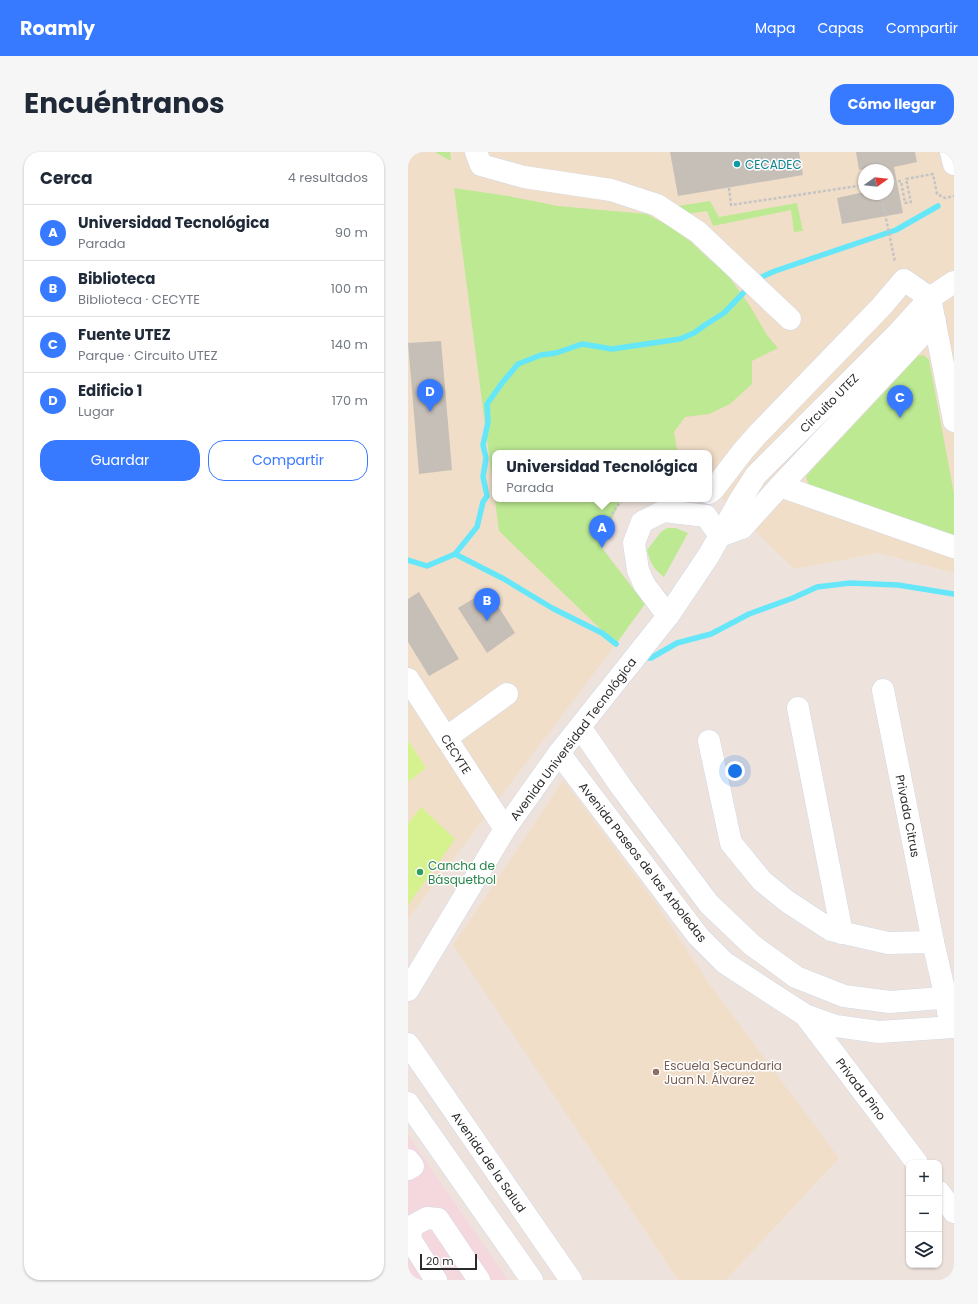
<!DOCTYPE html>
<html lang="es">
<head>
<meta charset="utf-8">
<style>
	body { margin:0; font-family:Poppins,sans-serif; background:#f6f6f7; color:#1f2937 }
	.controls { position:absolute; right:12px; bottom:12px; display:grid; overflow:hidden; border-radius:8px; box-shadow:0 1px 3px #0004 }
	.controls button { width:36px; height:36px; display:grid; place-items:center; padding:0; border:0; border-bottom:1px solid #e0e1e3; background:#fff; color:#1f2937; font:20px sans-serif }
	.compass { position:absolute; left:450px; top:12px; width:36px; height:36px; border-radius:50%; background:#fff; box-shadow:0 1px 3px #0004; rotate:75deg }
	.scale { position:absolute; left:12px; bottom:10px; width:57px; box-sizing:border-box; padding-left:4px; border:2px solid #2b2b2b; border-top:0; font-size:11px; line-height:14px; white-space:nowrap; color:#2b2b2b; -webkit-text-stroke:3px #fff; paint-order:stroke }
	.you { position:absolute; left:327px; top:619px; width:14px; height:14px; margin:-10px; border:3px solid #fff; border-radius:50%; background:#1a73e8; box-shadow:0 0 0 6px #1a73e833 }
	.badge { display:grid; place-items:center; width:26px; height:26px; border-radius:50%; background:#387aff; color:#fff; font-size:13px; font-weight:700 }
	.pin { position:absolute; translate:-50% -33px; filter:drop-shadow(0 1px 2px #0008) }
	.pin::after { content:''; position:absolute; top:21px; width:14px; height:12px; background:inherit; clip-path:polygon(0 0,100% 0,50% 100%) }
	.popup { position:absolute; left:84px; top:298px; width:220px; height:52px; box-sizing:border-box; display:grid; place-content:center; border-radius:8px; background:#fff; filter:drop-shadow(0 1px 3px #0005); font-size:13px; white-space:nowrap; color:#747a83 }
	.popup b { font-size:15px; color:#1f2937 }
	.popup::after { content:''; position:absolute; left:50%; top:100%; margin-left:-8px; border:8px solid transparent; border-top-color:#fff }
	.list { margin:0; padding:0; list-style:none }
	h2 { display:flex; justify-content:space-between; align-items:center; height:52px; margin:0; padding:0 16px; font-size:17px }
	h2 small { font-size:13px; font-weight:400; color:#747a83 }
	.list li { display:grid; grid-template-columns:26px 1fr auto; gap:12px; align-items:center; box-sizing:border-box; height:56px; padding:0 16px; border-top:1px solid #e0e1e3 }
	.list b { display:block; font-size:15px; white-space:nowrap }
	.list p { margin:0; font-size:13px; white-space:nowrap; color:#747a83 }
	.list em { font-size:13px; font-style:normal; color:#747a83 }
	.actions { display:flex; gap:8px; padding:12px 16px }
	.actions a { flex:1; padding:9px 0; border:1px solid #387aff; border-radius:16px; text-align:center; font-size:14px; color:#387aff }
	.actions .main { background:#387aff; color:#fff }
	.icon { flex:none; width:22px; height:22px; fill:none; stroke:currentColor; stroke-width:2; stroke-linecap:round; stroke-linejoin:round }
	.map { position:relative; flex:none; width:546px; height:1128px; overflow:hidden; border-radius:16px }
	header { display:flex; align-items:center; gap:24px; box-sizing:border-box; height:56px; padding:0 20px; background:#387aff; color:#fff }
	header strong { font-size:19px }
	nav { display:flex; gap:22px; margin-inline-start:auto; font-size:14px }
	.intro { display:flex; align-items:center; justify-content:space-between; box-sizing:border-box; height:96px; padding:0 24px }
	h1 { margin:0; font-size:28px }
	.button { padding:10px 18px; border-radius:16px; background:#387aff; color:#fff; font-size:14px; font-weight:700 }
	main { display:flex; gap:24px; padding:0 24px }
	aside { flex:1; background:#fff; border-radius:16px; box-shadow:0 1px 3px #0004 }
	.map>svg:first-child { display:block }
</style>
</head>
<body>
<header>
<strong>Roamly</strong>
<nav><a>Mapa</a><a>Capas</a><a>Compartir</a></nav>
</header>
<div class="intro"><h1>Encuéntranos</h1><a class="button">Cómo llegar</a></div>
<main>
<aside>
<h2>Cerca<small>4 resultados</small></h2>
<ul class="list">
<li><span class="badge">A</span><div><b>Universidad Tecnológica</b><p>Parada</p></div><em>90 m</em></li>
<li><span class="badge">B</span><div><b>Biblioteca</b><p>Biblioteca · CECYTE</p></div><em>100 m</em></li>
<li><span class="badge">C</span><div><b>Fuente UTEZ</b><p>Parque · Circuito UTEZ</p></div><em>140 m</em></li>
<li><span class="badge">D</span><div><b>Edificio 1</b><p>Lugar</p></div><em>170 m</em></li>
</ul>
<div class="actions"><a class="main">Guardar</a><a>Compartir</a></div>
</aside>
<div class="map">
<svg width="546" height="1128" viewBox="0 0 546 1128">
	<rect width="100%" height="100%" fill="#eee3dc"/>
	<g fill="#f1dec9" fill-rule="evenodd">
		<path d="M0 0H546V421L471 401 386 417 301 334V301H87V347H213L194 396 237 452 208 492 0 767ZM456 18H480V42H456Z"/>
		<path d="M155 628 247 750 302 833 431 1006 318 1128H270L45 793Z"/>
	</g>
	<path fill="#f5d8de" d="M0 983 100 1128H0Z"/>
	<g fill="#bde993">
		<path d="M27 0H42L43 9Z"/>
		<path d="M46 36 100 44 150 54 239 62 264 76 283 90 301 107 317 119 342 154 359 183 370 196 344 209V232L322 252 301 262 277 265 266 280 269 298 268 301H87V347H213L197 381 194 396 237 452 208 492 91 379Z"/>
		<path d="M302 49 311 65 389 51 395 79 386 80 383 58 305 74 299 59 272 63 270 54Z"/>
		<path d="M516 203 521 208 546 342V383L542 386 401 335 398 324 510 204Z"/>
		<path d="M259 376H268L280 381 256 425C245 416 243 413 239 398L253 380Z"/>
	</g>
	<g fill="#d6f28e">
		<path d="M0 588 18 616 0 630Z"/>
		<path d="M13 655 47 687 0 753V672Z"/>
	</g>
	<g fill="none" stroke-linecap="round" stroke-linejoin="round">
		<g stroke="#65e7f9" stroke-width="5.5">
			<path d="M347 128 367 119 488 78 530 54"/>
			<path d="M47 402 69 375 75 350 79 344 75 325 78 306 75 293 80 270 79 252 94 231 110 212 133 203 148 201 174 192 204 197 272 187 286 181 297 173 316 161 341 135"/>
			<path d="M0 408 19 414 47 402 96 427 144 456 194 481 208 492"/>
			<path d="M241 506H243L269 491 303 482 341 462 385 446 409 435 442 431 490 433 546 442"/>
		</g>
	</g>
	<g fill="#c6bfb7">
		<path d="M262 0H391L395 23 270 44Z"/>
		<path d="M448 0H507L509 10 486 15 495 61 434 72 429 46 456 40V42H480V18H472L471 14 451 18Z"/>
		<path d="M33 189 44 318 11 322 0 191Z"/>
		<path d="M80 438 107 481 79 501 50 456Z"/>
		<path d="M11 440 51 507 21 524 0 490V447Z"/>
	</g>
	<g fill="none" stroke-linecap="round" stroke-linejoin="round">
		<g stroke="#d1d7e5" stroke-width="23">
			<g id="minor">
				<path d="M68 0 73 13 116 25 203 38 249 53 290 80 382 167"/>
				<path d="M543 0 546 12"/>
				<path d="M372 334 546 395"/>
				<path d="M301 341 305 338 335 299 349 283 473 155 496 128 522 146 546 269"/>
				<path d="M312 384 334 376 372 334 527 169"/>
				<path d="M260 464 236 432 230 418 226 391 234 370 256 359 298 364 312 384"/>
				<path d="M0 527 97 677"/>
				<path d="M475 538 525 790 538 846 540 860"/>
				<path d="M390 556 434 781"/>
				<path d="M172 575 214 636 301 752 344 793 388 825 436 844 482 850 546 845"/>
				<path d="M38 586 99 542"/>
				<path d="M301 589 323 691 354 729 380 750 423 778 480 791 525 790"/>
				<path d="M151 601 290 784 317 811 397 863 428 874 471 880 546 875"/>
				<path d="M0 838 97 677 151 601 260 464 301 403 332 348 348 323 491 180 522 146 546 130"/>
				<path d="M397 863 509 1011"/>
				<path d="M0 892 163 1128"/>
				<path d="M0 951 124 1128"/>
				<path d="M0 1008 5 1014 0 1017"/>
				<path d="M531 1040 546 1060"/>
				<path d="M28 1128 2 1087 4 1074 19 1066 30 1067 71 1128"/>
			</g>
		</g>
		<g stroke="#c4c4c4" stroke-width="2.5" stroke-dasharray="3 2" stroke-linecap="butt">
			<path d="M480 30 493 29 497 51 503 50 498 27 525 22 529 42 537 46 546 44"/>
			<path d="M321 36 323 53 456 33"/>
			<path d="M473 42 487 110"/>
			<path d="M197 381C201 368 205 356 216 347"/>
		</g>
		<use href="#minor" stroke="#fff" stroke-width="22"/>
	</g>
	<circle fill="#0f9aa8" stroke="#fff" stroke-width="1.5" cx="329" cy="12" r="4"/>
	<circle fill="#2e9e5b" stroke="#fff" stroke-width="1.5" cx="12" cy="720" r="4"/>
	<circle fill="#8d6e63" stroke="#fff" stroke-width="1.5" cx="248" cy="920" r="4"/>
	<g text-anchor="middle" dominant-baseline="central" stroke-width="3" stroke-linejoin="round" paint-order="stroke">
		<g font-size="12" fill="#0d838f" stroke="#fff" text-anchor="start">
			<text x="337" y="12">CECADEC</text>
		</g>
		<g font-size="12" fill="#2b2b2b" stroke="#fff">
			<text transform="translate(421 251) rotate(-45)">Circuito UTEZ</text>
			<text transform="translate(165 587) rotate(-53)">Avenida Universidad Tecnológica</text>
			<text transform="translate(48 602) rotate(57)">CECYTE</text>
			<text transform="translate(500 664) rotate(79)">Privada Citrus</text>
			<text transform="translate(235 710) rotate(52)">Avenida Paseos de las Arboledas</text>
			<text transform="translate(453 937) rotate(53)">Privada Pino</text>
			<text transform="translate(81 1010) rotate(55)">Avenida de la Salud</text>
		</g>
		<g font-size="12" fill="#27864d" stroke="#fff" text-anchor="start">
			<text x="20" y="713">Cancha de<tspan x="20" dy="14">Básquetbol</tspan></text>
		</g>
		<g font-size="12" fill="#785e54" stroke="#fff" text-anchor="start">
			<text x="256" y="913">Escuela Secundaria<tspan x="256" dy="14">Juan N. Álvarez</tspan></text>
		</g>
	</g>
</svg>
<div class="controls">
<button>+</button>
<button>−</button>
<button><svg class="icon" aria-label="layers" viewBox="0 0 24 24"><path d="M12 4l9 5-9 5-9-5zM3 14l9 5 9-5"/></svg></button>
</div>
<svg class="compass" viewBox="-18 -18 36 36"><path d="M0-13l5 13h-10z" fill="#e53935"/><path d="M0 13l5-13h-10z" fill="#747a83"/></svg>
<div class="scale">20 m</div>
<div class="you"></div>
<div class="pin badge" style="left:194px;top:396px">A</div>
<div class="popup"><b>Universidad Tecnológica</b>Parada</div>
<div class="pin badge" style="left:79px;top:469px">B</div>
<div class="pin badge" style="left:492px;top:266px">C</div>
<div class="pin badge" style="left:22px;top:260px">D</div>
</div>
</main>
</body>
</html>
